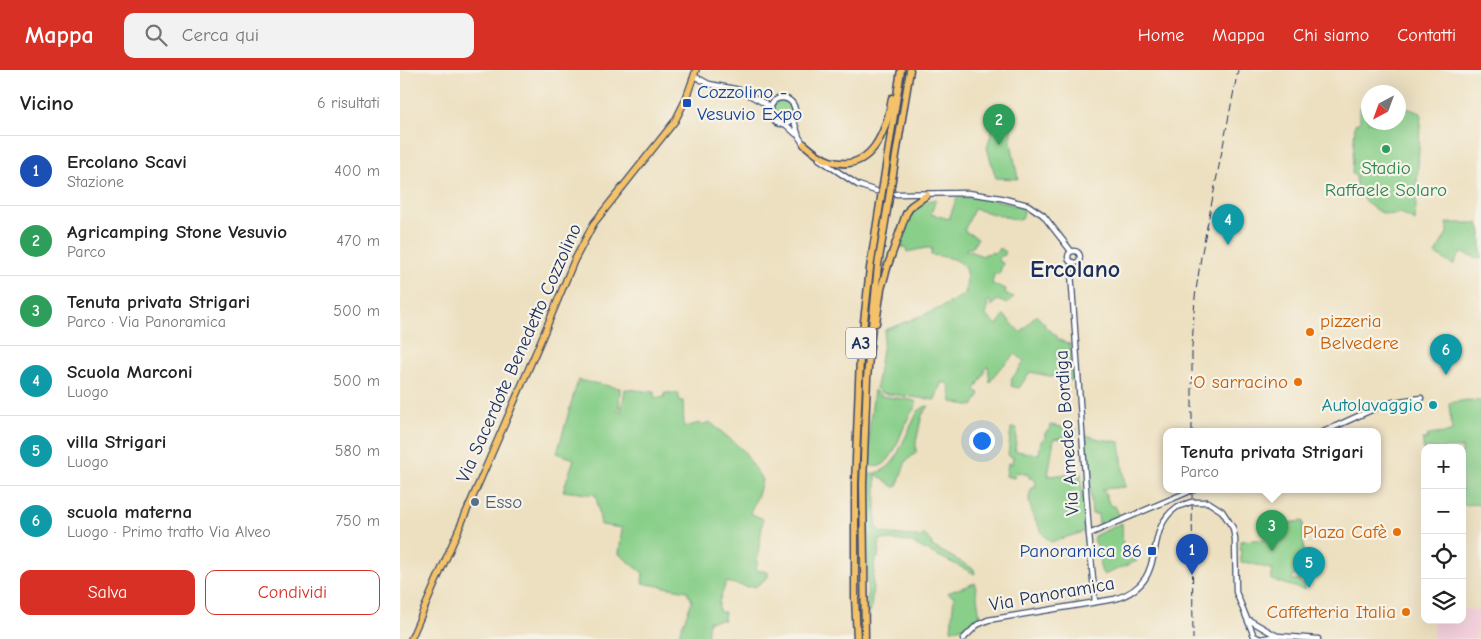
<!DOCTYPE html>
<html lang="it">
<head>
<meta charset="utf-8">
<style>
	body { margin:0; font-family:"Comic Neue",sans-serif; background:#f2f2f2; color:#222 }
	.controls { position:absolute; right:15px; bottom:15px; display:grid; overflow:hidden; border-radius:10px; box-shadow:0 5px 20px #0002 }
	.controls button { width:45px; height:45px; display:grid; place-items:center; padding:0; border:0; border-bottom:1px solid #e0e0e0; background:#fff; color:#222; font:25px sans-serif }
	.compass { position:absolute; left:961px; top:15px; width:45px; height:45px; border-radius:50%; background:#fff; box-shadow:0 5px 20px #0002; rotate:221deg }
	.you { position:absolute; left:581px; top:370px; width:18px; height:18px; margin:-12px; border:4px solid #fff; border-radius:50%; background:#1a73e8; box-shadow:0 0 0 8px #1a73e833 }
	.badge { display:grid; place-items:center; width:32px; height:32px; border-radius:50%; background:#d93025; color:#fff; font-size:16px; font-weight:700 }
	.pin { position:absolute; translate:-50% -41px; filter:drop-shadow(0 1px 2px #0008) }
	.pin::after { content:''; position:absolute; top:26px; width:18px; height:15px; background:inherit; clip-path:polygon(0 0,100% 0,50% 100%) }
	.popup { position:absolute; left:763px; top:358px; width:218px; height:65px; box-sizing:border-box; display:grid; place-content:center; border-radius:10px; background:#fff; filter:drop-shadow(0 1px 4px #0005); font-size:16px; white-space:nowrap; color:#767676 }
	.popup b { font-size:19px; color:#222 }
	.popup::after { content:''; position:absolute; left:50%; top:100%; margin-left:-10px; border:10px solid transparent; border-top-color:#fff }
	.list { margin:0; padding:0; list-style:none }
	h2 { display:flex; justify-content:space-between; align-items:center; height:65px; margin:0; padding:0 20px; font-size:21px }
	h2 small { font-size:16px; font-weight:400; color:#767676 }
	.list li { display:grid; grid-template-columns:32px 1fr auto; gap:15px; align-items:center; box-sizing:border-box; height:70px; padding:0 20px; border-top:1px solid #e0e0e0 }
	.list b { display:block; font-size:19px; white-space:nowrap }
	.list p { margin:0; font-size:16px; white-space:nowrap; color:#767676 }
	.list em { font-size:16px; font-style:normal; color:#767676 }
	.actions { display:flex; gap:10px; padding:15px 20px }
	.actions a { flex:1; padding:11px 0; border:1px solid #d93025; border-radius:10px; text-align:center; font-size:18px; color:#d93025 }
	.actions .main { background:#d93025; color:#fff }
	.icon { flex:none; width:28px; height:28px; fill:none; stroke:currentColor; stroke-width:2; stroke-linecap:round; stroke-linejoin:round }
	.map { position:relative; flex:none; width:1081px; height:569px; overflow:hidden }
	header { display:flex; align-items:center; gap:30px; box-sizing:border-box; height:70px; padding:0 25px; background:#d93025; color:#fff }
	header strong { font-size:24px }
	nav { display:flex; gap:28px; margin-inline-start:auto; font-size:18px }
	.search { width:350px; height:45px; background:#f2f2f2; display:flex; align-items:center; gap:12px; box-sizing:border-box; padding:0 18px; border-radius:10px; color:#767676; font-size:19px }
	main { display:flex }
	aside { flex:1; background:#fff }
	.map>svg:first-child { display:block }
</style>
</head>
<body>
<header>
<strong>Mappa</strong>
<div class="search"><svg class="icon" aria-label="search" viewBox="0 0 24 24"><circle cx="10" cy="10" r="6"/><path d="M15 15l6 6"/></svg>Cerca qui</div>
<nav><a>Home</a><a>Mappa</a><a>Chi siamo</a><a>Contatti</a></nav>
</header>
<main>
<aside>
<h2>Vicino<small>6 risultati</small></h2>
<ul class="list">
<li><span class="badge" style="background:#1a4fb4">1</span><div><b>Ercolano Scavi</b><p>Stazione</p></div><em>400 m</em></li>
<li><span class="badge" style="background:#2e9e5b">2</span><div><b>Agricamping Stone Vesuvio</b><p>Parco</p></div><em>470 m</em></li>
<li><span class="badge" style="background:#2e9e5b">3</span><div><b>Tenuta privata Strigari</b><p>Parco · Via Panoramica</p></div><em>500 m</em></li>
<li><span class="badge" style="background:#0f9aa8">4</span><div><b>Scuola Marconi</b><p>Luogo</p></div><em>500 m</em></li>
<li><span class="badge" style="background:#0f9aa8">5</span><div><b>villa Strigari</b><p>Luogo</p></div><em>580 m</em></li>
<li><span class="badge" style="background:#0f9aa8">6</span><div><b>scuola materna</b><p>Luogo · Primo tratto Via Alveo</p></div><em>750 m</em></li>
</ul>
<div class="actions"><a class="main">Salva</a><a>Condividi</a></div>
</aside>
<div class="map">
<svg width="1081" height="569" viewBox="0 0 1081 569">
	<rect width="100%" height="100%" fill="#f7f3e8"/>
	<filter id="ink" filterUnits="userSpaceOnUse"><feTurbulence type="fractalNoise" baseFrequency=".02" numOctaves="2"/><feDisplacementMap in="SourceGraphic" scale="10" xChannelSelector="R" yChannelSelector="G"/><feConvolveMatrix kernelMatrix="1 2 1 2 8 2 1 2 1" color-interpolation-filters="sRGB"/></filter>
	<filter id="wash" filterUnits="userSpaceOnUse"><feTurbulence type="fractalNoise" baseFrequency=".0096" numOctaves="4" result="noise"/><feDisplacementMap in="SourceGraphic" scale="20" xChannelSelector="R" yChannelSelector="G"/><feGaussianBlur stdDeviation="1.12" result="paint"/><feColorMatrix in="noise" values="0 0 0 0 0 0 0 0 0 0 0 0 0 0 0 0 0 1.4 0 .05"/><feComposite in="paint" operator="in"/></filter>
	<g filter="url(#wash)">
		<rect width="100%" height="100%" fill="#ede0c0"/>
		<path fill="#f4cfdc" d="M1062 539 1079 540 1076 569H1032L1034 550H1062Z"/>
		<g fill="#89cf8a" stroke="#527f74">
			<circle cx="382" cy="41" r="10"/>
			<path d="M1001 36 1021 43 1015 151 1001 143C981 149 968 135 956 121V106L952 104 955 54 960 52V37H968V52H998L999 37Z"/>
			<path d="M596 46 611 57V72L618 109 596 108 587 78Z"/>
			<path d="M557 127H584L625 138 622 149 618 150 574 139 564 161 578 168 572 178H567L566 180 583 186 585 184 597 182 599 178 605 181V185L601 186 598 191 603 193 599 204H594L592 214 606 219 605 223 614 227 607 234 597 230 592 236 590 231H587L588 238 585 245 597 255 604 245 621 263 636 245 645 254 644 256 658 267 657 269 670 274 673 311 630 302 619 318 611 316 612 312 611 310 624 292 616 284 599 299 590 312 588 296 584 300 585 302 575 320 580 324 573 336 552 332 549 314 547 313H541L535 330 481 323 476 318 485 260 538 239 565 224C571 191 561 189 531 185L532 178H526L507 182 506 177H497C506 152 507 135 536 129L531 144 549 149Z"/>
			<path d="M1046 153H1078L1081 162V189L1062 183 1059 185 1053 195 1035 184 1048 161Z"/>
			<path d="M178 310 220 318 219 341 221 343 225 319 254 322V327L264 328 265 323H278L280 331H283L284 357 300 353 301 355 310 352 344 381 362 410 359 422 350 443 363 449 356 500 368 502V507L355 517 353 516 348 517 326 512 319 532V542H325L324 550 309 551 307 569H277L292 531 287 521 242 513 243 503 219 484 222 458 201 455 196 425 163 421 174 389 157 383Z"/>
			<path d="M474 320 481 326 511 330 515 331C518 338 511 341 508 348 502 360 496 382 487 391 482 397 476 397 469 396V363Z"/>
			<path d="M1067 330 1081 331V434L1062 435V378H1025L1024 403 1023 369H1027L1028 365 1052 362 1049 333Z"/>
			<path d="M529 336 522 345 516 372V383L506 391 497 417H494L476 404V457L482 463 521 467 524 464 532 473V476L574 499 575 504 510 472 480 469 478 488H475L471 541 467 543 469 404C480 403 488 399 495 389L518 341 524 337Z"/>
			<path d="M650 355 676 359V366L654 369 648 406 681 403 686 459 683 462 651 472C642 467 629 439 629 429 629 425 631 421 632 417L635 418 636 413 634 409 629 408V405L616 402 614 408 606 406 608 393 612 394 613 387 608 386 611 358H617L615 381 639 384 641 371 645 368V363L649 360Z"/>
			<path d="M686 365 699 369 720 372 725 417 702 419 703 422H705L710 436H715L720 447 699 455 698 444H692Z"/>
			<path d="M903 451 904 494H896V505L893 506 892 510H900V513L906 515 905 520 871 510 873 500 850 493 841 492 840 471 883 468 885 465V453Z"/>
			<path d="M722 453 723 484 730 486 737 491 704 505C697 497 701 487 698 478 696 473 694 472 694 466Z"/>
			<path d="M575 513 580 548 563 558 551 560 554 526 547 523Z"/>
		</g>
	</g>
	<g filter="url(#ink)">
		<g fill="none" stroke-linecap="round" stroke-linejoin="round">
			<g stroke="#3a4a6d" stroke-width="7">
				<g id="minor">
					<path d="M294 6 309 14 340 20 364 33 370 39"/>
					<circle cx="382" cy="41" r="13"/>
					<path d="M393 48 399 67 404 75"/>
					<path d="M385 54 396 64"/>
					<path d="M419 89 458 115 476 121"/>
					<path d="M496 124 568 123 601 128 628 135 643 145 671 181"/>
					<circle cx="674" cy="187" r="6"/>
					<path d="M672 192 671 202 689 464 695 532"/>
					<path d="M923 362 978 337 993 332 1021 328"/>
					<path d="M793 420H794"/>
					<path d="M808 432 822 441 833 458 835 469 836 522 854 566 860 569 878 566 918 569"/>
					<path d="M689 464 788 422"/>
					<path d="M849 550 877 566"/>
					<path d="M563 569 577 555 588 550 715 529C772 511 740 463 777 437"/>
				</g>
			</g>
			<g stroke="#3a4a6d" stroke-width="8">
				<path id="major" d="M11 569 142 268 174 191 194 153 275 51 285 31 296 0"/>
			</g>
			<g stroke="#3a4a6d" stroke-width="9">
				<g id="highway">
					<path d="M404 74C412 81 420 88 430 91 472 104 487 59 492 28"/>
					<path d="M476 253 481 219 488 195 506 144 511 136 527 125"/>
					<path d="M457 569 455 528V414L460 287 470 198 501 0"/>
					<path d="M465 569 463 414 467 308 478 195 510 0"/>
				</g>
			</g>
			<use href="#minor" stroke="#fff" stroke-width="4.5"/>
			<use href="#major" stroke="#f3c26a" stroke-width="5.5"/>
			<use href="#highway" stroke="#f3c26a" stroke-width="6"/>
			<g stroke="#1b2f5e" stroke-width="1" stroke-dasharray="8 4" stroke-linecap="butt">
				<path d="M792 362V277L795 227 801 187 838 0"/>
				<path d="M792 420 793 569"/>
			</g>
			<g stroke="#3a4a6d" stroke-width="7" stroke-linecap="butt">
				<path id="minor-bridge" d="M777 437 791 432H808"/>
			</g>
			<use href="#minor-bridge" stroke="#fff" stroke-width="4.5"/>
		</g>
	</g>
	<g fill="#1a4fb4" stroke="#f7f3e8" stroke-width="2">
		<rect x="282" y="28" width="10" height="10" rx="2.5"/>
		<rect x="747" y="476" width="10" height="10" rx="2.5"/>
	</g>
	<circle fill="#2e9e5b" stroke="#f7f3e8" stroke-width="2" cx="986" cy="79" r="5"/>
	<g fill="#e8710a" stroke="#f7f3e8" stroke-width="2">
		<circle cx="910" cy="262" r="5"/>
		<circle cx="898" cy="312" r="5"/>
		<circle cx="997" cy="462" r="5"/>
		<circle cx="1006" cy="542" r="5"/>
	</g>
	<circle fill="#0f9aa8" stroke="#f7f3e8" stroke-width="2" cx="1033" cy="335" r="5"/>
	<circle fill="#5c6f8a" stroke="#f7f3e8" stroke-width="2" cx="75" cy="432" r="5"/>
	<g text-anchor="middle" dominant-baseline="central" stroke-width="4.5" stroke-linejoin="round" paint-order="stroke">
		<rect fill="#f7f3e8" stroke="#5d6a87" stroke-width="1" x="446" y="257.5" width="30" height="31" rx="4"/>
		<g font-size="18" font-weight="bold" fill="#1b2f5e">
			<text x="461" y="273">A3</text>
		</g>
		<g font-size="19" fill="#164399" stroke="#f7f3e8" text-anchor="start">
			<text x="297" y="22">Cozzolino -<tspan x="297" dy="22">Vesuvio Expo</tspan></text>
			<text x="742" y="481" text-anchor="end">Panoramica 86</text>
		</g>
		<g font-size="19" fill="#27864d" stroke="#f7f3e8">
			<text x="986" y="98">Stadio<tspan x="986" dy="22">Raffaele Solaro</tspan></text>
		</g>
		<g font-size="19" fill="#c56008" stroke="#f7f3e8" text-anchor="end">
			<text x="920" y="251" text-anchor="start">pizzeria<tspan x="920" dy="22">Belvedere</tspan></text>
			<text x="888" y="312">'O sarracino</text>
			<text x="987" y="462">Plaza Cafè</text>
			<text x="996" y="542">Caffetteria Italia</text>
		</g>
		<g font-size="19" fill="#1b2f5e" stroke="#f7f3e8">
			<text transform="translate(119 283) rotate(-66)">Via Sacerdote Benedetto Cozzolino</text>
			<text transform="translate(667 363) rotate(-94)">Via Amedeo Bordiga</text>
			<text transform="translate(652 524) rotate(-10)">Via Panoramica</text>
		</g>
		<g font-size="19" fill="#0d838f" stroke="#f7f3e8" text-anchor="end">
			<text x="1023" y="335">Autolavaggio</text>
		</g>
		<g font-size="19" fill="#4e5e75" stroke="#f7f3e8" text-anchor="start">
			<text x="85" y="432">Esso</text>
		</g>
		<g font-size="24" font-weight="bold" fill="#1b2f5e" stroke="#f7f3e8">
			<text x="675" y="199">Ercolano</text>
		</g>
	</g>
</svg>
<div class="controls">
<button>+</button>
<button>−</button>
<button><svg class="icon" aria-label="locate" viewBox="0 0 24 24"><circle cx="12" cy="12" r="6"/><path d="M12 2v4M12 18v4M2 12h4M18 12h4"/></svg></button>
<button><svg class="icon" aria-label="layers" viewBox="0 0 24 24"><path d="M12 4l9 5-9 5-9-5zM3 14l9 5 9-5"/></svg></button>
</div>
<svg class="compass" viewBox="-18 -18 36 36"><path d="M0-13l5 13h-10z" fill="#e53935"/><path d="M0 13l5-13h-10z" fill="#767676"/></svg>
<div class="you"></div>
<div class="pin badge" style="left:792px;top:505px;background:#1a4fb4">1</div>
<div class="pin badge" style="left:599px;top:75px;background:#2e9e5b">2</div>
<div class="pin badge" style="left:872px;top:481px;background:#2e9e5b">3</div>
<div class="popup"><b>Tenuta privata Strigari</b>Parco</div>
<div class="pin badge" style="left:828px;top:175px;background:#0f9aa8">4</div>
<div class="pin badge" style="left:909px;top:518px;background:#0f9aa8">5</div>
<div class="pin badge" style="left:1046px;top:305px;background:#0f9aa8">6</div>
</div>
</main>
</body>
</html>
